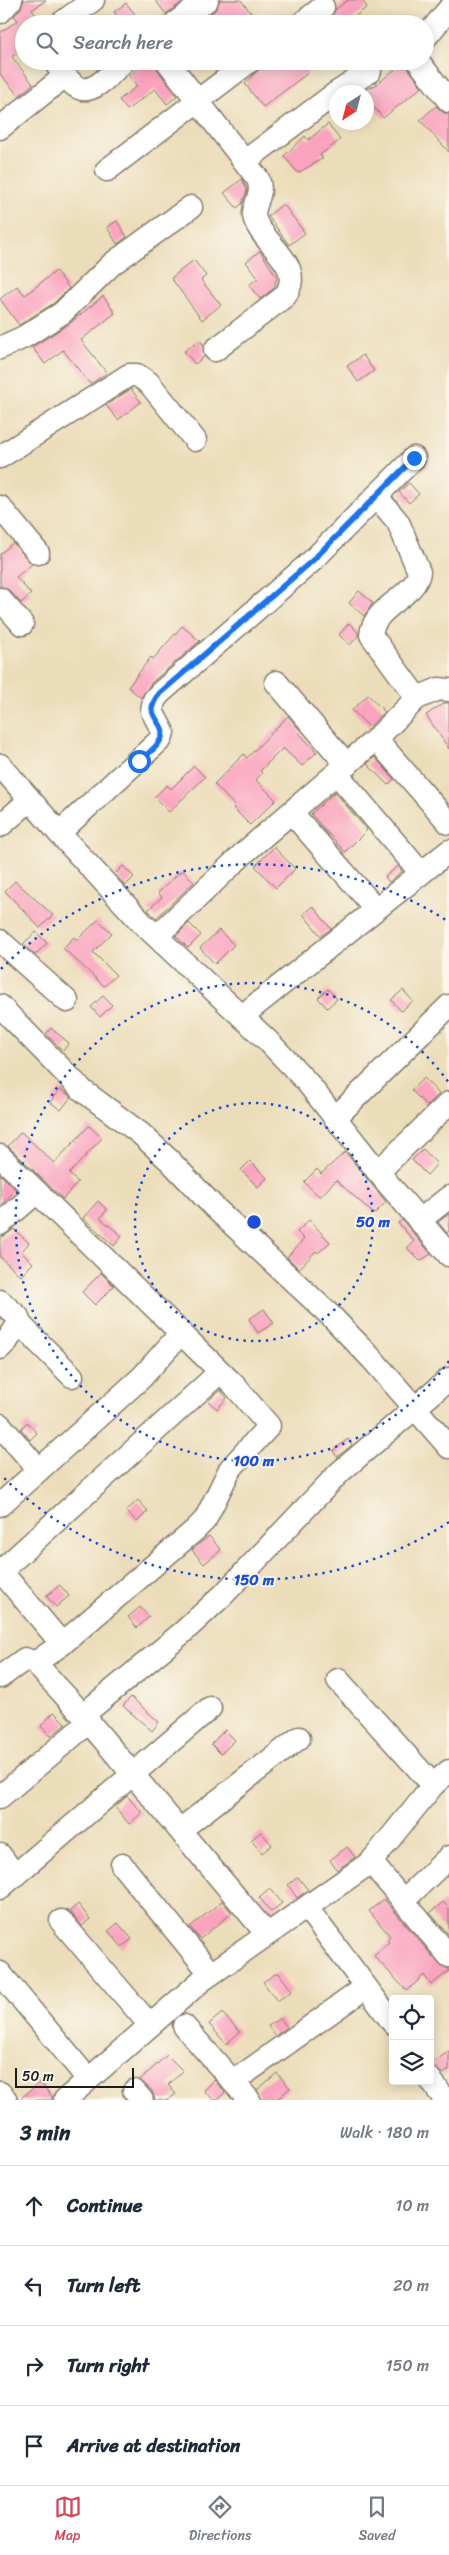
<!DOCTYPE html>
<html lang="en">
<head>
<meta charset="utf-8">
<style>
	body { margin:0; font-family:Sriracha,sans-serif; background:#f2f2f3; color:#1f2937 }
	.controls { position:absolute; right:15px; bottom:15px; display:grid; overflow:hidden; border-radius:5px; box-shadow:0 2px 12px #0003 }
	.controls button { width:45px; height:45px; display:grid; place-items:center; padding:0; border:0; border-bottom:1px solid #e0e1e3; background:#fff; color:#1f2937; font:25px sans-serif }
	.compass { position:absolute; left:329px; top:85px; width:45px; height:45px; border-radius:50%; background:#fff; box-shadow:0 2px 12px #0003; rotate:216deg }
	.scale { position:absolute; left:15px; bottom:12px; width:119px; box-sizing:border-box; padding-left:5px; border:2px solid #1c1c1c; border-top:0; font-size:14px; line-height:18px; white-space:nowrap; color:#1c1c1c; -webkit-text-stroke:4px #fbf7ec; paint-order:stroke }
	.stop { position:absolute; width:15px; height:15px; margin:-11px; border:4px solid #1a73e8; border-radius:50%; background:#fff }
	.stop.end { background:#1a73e8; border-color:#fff; box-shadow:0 1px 5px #0008 }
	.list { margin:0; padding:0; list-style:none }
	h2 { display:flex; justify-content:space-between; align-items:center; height:65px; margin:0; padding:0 20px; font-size:21px }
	h2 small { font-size:16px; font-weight:400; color:#747a83 }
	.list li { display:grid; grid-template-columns:32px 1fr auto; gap:15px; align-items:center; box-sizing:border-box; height:80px; padding:0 20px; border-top:1px solid #e0e1e3 }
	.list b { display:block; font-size:19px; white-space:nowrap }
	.list em { font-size:16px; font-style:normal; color:#747a83 }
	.icon { flex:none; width:28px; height:28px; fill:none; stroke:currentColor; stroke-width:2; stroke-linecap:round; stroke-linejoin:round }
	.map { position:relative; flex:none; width:449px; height:2100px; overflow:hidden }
	.search { position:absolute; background:#fff; box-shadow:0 2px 12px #0003; left:15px; right:15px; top:15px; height:55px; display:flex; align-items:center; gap:12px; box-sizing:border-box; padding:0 18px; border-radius:28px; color:#747a83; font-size:19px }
	.sheet { height:385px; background:#fff }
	nav { display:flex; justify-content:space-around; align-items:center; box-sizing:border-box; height:70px; border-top:1px solid #e0e1e3; background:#fff; font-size:14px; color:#747a83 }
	nav a { display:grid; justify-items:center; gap:2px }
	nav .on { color:#d1495b }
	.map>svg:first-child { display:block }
</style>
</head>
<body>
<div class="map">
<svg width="449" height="2100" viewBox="0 0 449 2100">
	<rect width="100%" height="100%" fill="#fbf7ec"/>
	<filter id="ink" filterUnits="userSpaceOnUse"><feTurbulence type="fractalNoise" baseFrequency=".02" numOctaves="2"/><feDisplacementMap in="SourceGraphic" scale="10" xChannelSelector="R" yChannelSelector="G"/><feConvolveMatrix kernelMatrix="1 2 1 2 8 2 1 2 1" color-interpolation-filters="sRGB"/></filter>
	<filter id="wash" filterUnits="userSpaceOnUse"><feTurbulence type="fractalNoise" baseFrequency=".0096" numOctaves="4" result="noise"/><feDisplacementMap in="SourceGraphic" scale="20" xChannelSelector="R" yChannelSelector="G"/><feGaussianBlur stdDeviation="1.12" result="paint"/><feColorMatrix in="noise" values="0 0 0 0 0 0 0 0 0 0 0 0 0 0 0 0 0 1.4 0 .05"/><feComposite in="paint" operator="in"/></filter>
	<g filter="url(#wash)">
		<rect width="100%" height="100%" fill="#ecddba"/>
		<g id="blocks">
			<g fill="#faa2be">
				<path d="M24 0H46L32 10 43 24H24V48L12 57 33 84 19 96 0 74V33L18 20 14 16 21 8Z"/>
				<path d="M155 0H185L166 14Z"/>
				<path d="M220 0H241L251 13 238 24H197L215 10Z"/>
				<path d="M348 0H362L367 7 346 24H334L330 19 336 9Z"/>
				<path d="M126 3 137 17 129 24H123L114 12Z"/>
				<path d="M148 61H154L157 69 177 96 167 104 155 89 127 110 119 100 137 86 129 76Z"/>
				<path d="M263 61H298L308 73 263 107 245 84 262 66Z"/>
				<path d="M404 62 422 87 383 118 366 98V92H362L377 84Z"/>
				<path d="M436 106 444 113 449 114V152L420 120Z"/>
				<path d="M328 124 340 140 320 155 323 158 298 173 284 156 305 136 308 140Z"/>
				<path d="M242 179 247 190 242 204 237 208 224 193Z"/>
				<path d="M283 204 305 233 289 245 268 216Z"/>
				<path d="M117 221 127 237 117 244 107 227Z"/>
				<path d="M260 251 277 277 274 288 260 299 249 285 258 278 246 262Z"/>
				<path d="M194 260 206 276 201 280 221 305 202 320 171 278Z"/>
				<path d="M56 271 69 288 54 303 19 325 0 299 17 286 25 295Z"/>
				<path d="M103 296 115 313 81 340 107 373 90 384 63 350 45 364 32 347 69 324Z"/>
				<path d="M200 340 203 344 204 357 195 364 184 351Z"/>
				<path d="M363 355 374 371 358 382 347 366Z"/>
				<path d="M131 389 141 402 118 420 106 405Z"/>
				<path d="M409 483 419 494 409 503 399 492Z"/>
				<path d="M13 543 32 564 16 577 31 594 21 603 9 590 0 586V554Z"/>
				<path d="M359 591 373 603 364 616 349 603Z"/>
				<path d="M349 623 358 632V636L350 645 339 635Z"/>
				<path d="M182 626 200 641 151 683 141 698 128 687 151 657 153 659Z"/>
				<path d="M368 695 385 712 369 727 352 710Z"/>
				<path d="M444 703H449V749L426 715Z"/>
				<path d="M288 716 300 730 298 732 317 752 302 766 283 748 260 771 262 773 256 780 276 800 250 825 233 808 235 806 214 784 244 754 247 758Z"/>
				<path d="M375 757 394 779 388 785 367 764Z"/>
				<path d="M194 766 205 777 169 812 154 797 167 785 171 789Z"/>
				<path d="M335 792 367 830 345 852 311 814Z"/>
				<path d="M274 847 295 869 276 888 255 866Z"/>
				<path d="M123 866 134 877 125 886 115 874Z"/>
				<path d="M398 866 402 871 389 882 385 877Z"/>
				<path d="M182 870 194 882 156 918 148 910 162 897 158 893Z"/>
				<path d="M15 881 53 915 40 928 5 891Z"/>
				<path d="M313 906 331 929 321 936 303 914Z"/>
				<path d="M98 920 112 933 93 952 116 975 104 986 63 948 74 937 77 940Z"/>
				<path d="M189 923 201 935 188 948 176 936Z"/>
				<path d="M219 930 234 945 215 964 200 948Z"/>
				<path d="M36 932 47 943 35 955 23 944Z"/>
				<path d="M328 989 337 999 327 1008 318 998Z"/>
				<path d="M403 990 413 1001 401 1011 391 1000Z"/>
				<path d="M103 996 112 1005 100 1017 91 1007Z"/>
				<path d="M51 1028 69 1043 63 1051 46 1034Z"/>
				<path d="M424 1078 439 1094 427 1106 411 1090Z"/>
				<path d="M60 1089 71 1097 61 1110 50 1102Z"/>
				<path d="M89 1126 102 1138 69 1174 78 1182 63 1199 8 1146 21 1132 54 1163Z"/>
				<path d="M423 1149 437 1164 427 1175 412 1160Z"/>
				<path d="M345 1152 386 1202 374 1214 336 1180 320 1197 304 1182 317 1169 321 1174Z"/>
				<path d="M250 1161 267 1178 258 1187 241 1170Z"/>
				<path d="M0 1174 16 1190 0 1206Z"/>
				<path d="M98 1201 107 1210 100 1218 122 1236 114 1246 83 1218Z"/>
				<path d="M449 1214V1231L447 1233 438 1222Z"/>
				<path d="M309 1220 330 1242 318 1253 316 1251 299 1269 287 1257 304 1239 297 1232Z"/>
				<path d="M402 1220 431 1254 420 1261 407 1248 414 1241 398 1223Z"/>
				<path d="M14 1229 29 1243 21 1252 33 1263 21 1276 0 1257V1239Z"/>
				<path d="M101 1273 114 1286 95 1305 82 1292Z"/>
				<path d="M264 1309 274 1323 258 1333 249 1319Z"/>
				<path d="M220 1390 227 1398 217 1409 208 1401Z"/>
				<path d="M27 1422 37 1433 30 1440 21 1429Z"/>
				<path d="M348 1439 352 1445 337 1457 333 1451Z"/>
				<path d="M138 1500 148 1511 137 1522 126 1511Z"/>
				<path d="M209 1536 221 1550 204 1564 192 1550Z"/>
				<path d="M60 1585 69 1596 56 1607 46 1596Z"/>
				<path d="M140 1607 149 1617 137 1628 128 1617Z"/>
				<path d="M131 1697 159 1722 152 1731 123 1706Z"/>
				<path d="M54 1712 66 1724 51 1736 41 1726Z"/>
				<path d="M225 1730 235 1740 221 1754 211 1744Z"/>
				<path d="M127 1796 142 1813 129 1824 115 1807Z"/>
				<path d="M261 1832 272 1845 262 1853 251 1840Z"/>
				<path d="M347 1847 355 1857 337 1870 330 1860Z"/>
				<path d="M298 1877 308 1890 297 1898 288 1885Z"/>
				<path d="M270 1888 282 1903 271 1912 259 1897Z"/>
				<path d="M384 1899 439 1964 449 1969V1971L431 1985 424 1975 407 1991 374 1956 389 1942 387 1939 390 1936 369 1911Z"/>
				<path d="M222 1901 232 1913 200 1939 190 1927Z"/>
				<path d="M443 1902 449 1908V1935L430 1913Z"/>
				<path d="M78 1904 90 1919 82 1926 70 1911Z"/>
				<path d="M118 1923 132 1939 122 1947 108 1931Z"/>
				<path d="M278 1972 292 1991 277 2001 263 1982Z"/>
				<path d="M222 2013 240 2032 226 2044 209 2024Z"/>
				<path d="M280 2018 287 2027 275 2036 268 2026Z"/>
				<path d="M449 2051V2070L443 2074 430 2065Z"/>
				<path d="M167 2055 183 2071 168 2085 176 2094 168 2100H155L152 2091 140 2080Z"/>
				<path d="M277 2073 290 2088 276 2100H262L257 2090Z"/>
				<path d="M214 2080 225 2092 218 2100H214L204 2091Z"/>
				<path d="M40 2082 52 2097V2100H19Z"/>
			</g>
		</g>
	</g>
	<g filter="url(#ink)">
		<use href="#blocks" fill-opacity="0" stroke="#847c6b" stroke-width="1"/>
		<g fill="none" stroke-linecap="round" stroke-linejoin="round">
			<g stroke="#847c6b" stroke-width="25">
				<g id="minor">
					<path d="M0 12 11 0"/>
					<path d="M60 24 93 0"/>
					<path d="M174 24 207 0"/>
					<path d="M301 24 323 7"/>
					<path d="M425 38 449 9"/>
					<path d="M167 61 258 179C265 197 250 206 255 220 265 247 306 265 285 296L215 350"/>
					<path d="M418 61 449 101"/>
					<path d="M65 76C69 80 73 85 77 87 93 97 114 70 124 61"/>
					<path d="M338 92 370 71"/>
					<path d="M0 128 65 76 54 61"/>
					<path d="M245 161 336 93"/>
					<path d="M107 170 250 61"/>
					<path d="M0 348 24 337 62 313 112 264 191 207"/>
					<path d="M0 457 129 375H137L149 383 195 440"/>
					<path d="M376 496 398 522 419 572C416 597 374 605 371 635L417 698"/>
					<path d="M0 507 38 553"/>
					<path d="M0 599 22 624"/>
					<path d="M276 682 347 765"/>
					<path d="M376 739 449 823"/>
					<path d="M0 765 59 833 142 923 268 1041 306 1081 378 1172 449 1255"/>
					<path d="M337 774 421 873"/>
					<path d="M292 813 376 909"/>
					<path d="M0 826 30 800"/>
					<path d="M59 833 161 739 163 732 152 711 154 700 160 693 312 561 414 458"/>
					<path d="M158 935 244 853 376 739 417 698 439 689 449 690"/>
					<path d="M0 941 67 1001"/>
					<path d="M0 1006 82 1090 141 1134 170 1161 214 1207 332 1317 373 1360 449 1447"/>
					<path d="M242 1016 449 851"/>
					<path d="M335 1118 449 1006"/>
					<path d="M0 1156 234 1385 269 1426 230 1469 205 1520 195 1530 62 1644 35 1663"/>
					<path d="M378 1172 449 1103"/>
					<path d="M419 1221 449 1197"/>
					<path d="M0 1224 37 1192"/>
					<path d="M0 1301 18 1317 19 1323 7 1341 0 1348"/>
					<path d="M19 1323 72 1376"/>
					<path d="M0 1425 39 1470"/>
					<path d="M0 1505 142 1377 181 1333"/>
					<path d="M0 1570 62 1644"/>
					<path d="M1 1571 220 1372"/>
					<path d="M0 1677 25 1659 35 1663 83 1715 266 1933"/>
					<path d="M338 1680 433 1785"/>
					<path d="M83 1715 182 1633 222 1596 340 1472 449 1379"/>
					<path d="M0 1797 89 1722"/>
					<path d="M180 1830 299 1738"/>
					<path d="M0 1855 15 1875"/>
					<path d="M371 1862 433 1785 449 1771"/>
					<path d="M122 1865 211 1974"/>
					<path d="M0 1888 210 1708"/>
					<path d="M403 1901 449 1857"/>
					<path d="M307 1908 393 2023"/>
					<path d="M61 1921 149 2024"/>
					<path d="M0 1973 88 2079"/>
					<path d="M184 2026 249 2100"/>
					<path d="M430 2079 445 2100"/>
					<path d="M233 2082 366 1987"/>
					<path d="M134 2091 142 2100"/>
					<path d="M0 2093 6 2100"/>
					<path d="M65 2100 201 1981 371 1862 449 1956"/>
				</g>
			</g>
			<use href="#minor" stroke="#fff" stroke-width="22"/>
		</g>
	</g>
	<g fill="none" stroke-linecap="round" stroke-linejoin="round" filter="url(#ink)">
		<path stroke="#1a73e8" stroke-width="6" d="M139 761C146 755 157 748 161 739 169 721 139 717 160 693L312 561 414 458"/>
	</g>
	<g fill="none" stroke="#1d4ed8" stroke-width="2.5" stroke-dasharray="2.5 5">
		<circle cx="254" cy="1222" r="119"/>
		<path d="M449 1361A239 239 0 1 1 449 1083"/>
		<path d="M449 1522A358 358 0 0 1 1 1475M1 969A358 358 0 0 1 449 922"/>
	</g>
	<circle cx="254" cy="1222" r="8" fill="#1d4ed8" stroke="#fbf7ec" stroke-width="2.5"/>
	<g font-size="15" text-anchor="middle" font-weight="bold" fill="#1d4ed8" stroke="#fbf7ec" stroke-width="4" stroke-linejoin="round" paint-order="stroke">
		<text x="373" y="1227">50 m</text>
		<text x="254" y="1466">100 m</text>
		<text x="254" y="1585">150 m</text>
	</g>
</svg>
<div class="controls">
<button><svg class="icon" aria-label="locate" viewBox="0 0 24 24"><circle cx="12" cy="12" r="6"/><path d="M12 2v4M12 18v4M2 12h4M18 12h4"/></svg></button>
<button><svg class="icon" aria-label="layers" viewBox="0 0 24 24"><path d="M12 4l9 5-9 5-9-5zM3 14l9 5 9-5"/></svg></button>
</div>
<svg class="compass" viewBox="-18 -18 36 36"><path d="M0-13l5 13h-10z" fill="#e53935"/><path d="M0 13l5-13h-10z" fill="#747a83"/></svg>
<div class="scale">50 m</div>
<div class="stop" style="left:139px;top:761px"></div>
<div class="stop end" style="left:414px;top:458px"></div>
<div class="search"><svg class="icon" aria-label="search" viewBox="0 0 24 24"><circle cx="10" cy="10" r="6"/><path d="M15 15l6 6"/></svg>Search here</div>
</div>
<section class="sheet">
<h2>3 min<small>Walk · 180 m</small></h2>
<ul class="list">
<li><svg class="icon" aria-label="ahead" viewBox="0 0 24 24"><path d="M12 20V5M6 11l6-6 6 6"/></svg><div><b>Continue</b></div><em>10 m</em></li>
<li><svg class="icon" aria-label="left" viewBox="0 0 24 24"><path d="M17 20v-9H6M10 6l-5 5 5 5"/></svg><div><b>Turn left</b></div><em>20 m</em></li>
<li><svg class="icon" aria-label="right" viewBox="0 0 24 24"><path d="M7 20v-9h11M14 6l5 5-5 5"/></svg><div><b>Turn right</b></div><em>150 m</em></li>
<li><svg class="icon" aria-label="arrive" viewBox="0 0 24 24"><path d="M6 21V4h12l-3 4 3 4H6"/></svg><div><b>Arrive at destination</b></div></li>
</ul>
</section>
<nav>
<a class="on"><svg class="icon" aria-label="map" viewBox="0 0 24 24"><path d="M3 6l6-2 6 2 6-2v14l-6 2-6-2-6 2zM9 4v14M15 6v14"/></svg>Map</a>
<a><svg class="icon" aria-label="directions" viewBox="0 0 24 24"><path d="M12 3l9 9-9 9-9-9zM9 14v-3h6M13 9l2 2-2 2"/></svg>Directions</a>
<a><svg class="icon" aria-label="saved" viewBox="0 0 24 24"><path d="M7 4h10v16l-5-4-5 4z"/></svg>Saved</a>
</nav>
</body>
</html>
